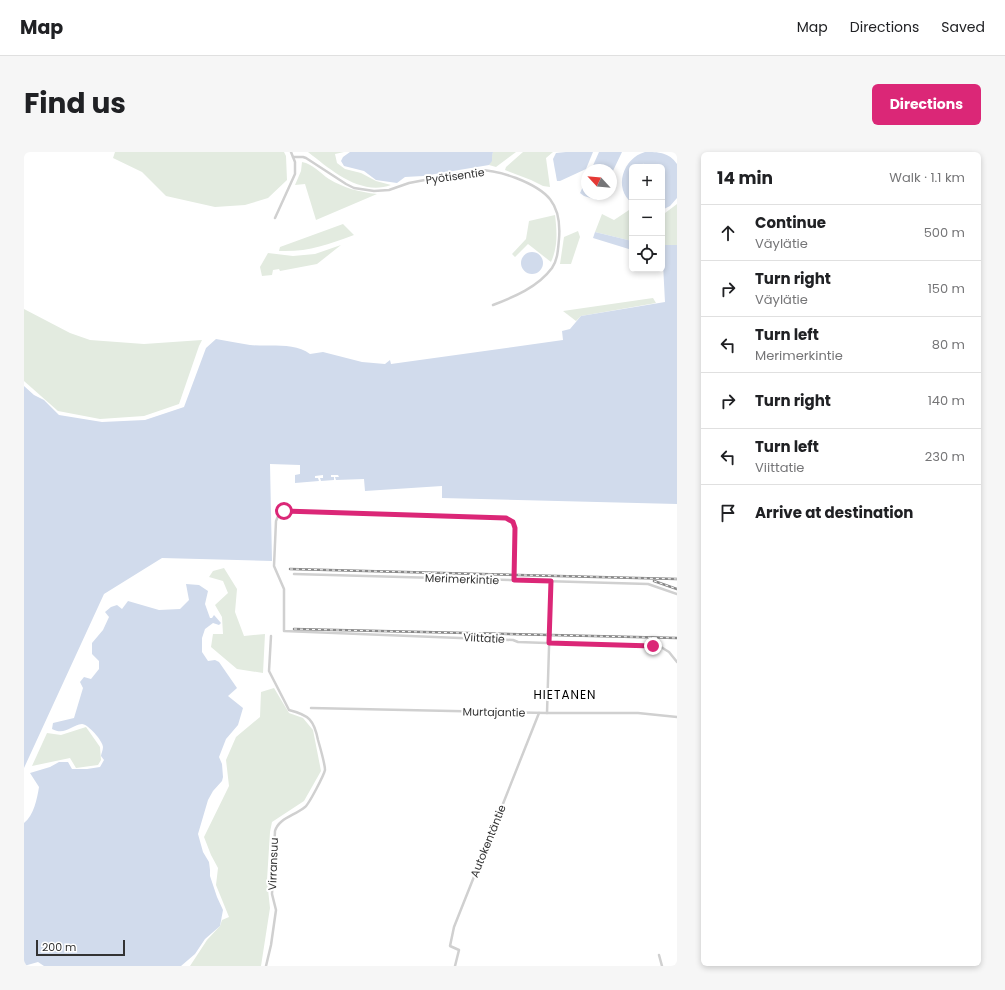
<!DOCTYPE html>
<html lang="en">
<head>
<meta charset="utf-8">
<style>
	body { margin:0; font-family:Poppins,sans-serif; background:#f6f6f6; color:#202124 }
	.controls { position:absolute; right:12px; top:12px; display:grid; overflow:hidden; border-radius:6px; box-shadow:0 2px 6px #0003 }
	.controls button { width:36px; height:36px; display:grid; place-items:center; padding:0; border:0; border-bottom:1px solid #e0e0e0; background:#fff; color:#202124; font:20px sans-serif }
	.compass { position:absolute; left:557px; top:12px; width:36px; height:36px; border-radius:50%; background:#fff; box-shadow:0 2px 6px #0003; rotate:296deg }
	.scale { position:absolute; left:12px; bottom:10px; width:89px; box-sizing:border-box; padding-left:4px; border:2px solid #333; border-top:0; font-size:11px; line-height:14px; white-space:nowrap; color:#333; -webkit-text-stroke:3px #fff; paint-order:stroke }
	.stop { position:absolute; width:12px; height:12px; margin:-9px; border:3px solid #db2777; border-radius:50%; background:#fff }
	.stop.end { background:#db2777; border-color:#fff; box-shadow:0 1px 4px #0008 }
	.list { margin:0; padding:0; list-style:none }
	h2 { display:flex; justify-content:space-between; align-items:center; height:52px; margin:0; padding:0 16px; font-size:17px }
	h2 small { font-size:13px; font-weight:400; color:#757577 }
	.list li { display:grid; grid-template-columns:26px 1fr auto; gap:12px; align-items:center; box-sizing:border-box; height:56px; padding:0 16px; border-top:1px solid #e0e0e0 }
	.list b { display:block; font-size:15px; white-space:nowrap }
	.list p { margin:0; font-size:13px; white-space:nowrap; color:#757577 }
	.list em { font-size:13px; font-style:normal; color:#757577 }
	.icon { flex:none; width:22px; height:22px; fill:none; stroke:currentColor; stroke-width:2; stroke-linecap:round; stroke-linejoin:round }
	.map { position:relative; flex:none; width:653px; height:814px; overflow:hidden; border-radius:6px }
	header { display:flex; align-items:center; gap:24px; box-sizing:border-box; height:56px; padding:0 20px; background:#fff; border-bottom:1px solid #e0e0e0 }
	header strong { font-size:19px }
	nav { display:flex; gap:22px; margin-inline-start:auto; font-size:14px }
	.intro { display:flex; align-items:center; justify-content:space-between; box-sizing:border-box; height:96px; padding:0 24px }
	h1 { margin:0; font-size:28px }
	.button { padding:10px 18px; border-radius:6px; background:#db2777; color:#fff; font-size:14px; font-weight:700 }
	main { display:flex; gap:24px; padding:0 24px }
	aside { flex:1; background:#fff; border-radius:6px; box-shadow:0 2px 6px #0003 }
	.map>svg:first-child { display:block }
</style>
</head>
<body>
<header>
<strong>Map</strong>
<nav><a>Map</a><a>Directions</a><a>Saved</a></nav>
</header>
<div class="intro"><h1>Find us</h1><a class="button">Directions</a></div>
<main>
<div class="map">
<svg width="653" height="814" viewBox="0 0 653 814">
	<rect width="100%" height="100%" fill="#fff"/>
	<g fill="#e3ebe0">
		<path d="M91 0H260L262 4 263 28 244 46 221 53 191 55 142 44 118 20 89 6Z"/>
		<path d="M284 0H320L311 2 313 11 321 17 337 21 352 29 367 33C336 44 307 18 284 0Z"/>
		<path d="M469 0H492L472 15 465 13Z"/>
		<path d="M499 0H529L522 6 526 35 519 34 507 28 481 18 482 15Z"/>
		<path d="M278 10C289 12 296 21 305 27 320 36 335 40 353 42L292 68 281 32 271 33 277 19Z"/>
		<path d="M653 52V93H638V62L641 61Z"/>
		<path d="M605 58 608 59V89L571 80 578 62 590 68Z"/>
		<path d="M531 63C533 79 534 95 527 110L504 92 491 105 488 102 502 87 505 69Z"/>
		<path d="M319 72 330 83C302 93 285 100 255 99L256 95Z"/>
		<path d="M554 79 556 85 547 112H536L540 85Z"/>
		<path d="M317 93 293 112 256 119 255 117 249 118 248 123 238 124 236 115 244 101 269 104 291 102Z"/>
		<path d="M629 146 632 151 557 164 552 169 539 159Z"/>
		<path d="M0 157 46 181 66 188 120 192 178 188 175 194 155 252 120 264 76 267 34 259 0 229Z"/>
		<path d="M200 416 213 437 211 460 220 484 241 482 239 521 213 517 187 495 189 482H199L198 465 191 453 204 441 199 429 185 425 189 419Z"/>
		<path d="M250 536 265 561 279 566 289 578 297 619 280 649 248 670 246 680 243 728 246 756 237 814H166L183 788 196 774 198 768 205 765 192 733 194 716 187 703 180 685 205 634 202 608 212 585 236 565 237 540Z"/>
		<path d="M62 575 76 595 77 608 74 613 52 616 46 606 8 614 23 581 37 583Z"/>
	</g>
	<g fill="#d1dbec">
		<path d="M326 0H469L468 4V9L465 13 399 24 381 25 373 31 352 28 340 19 320 14 317 9 319 5Z"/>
		<path d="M542 0H569L562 17 536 29H533L529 7 532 1Z"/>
		<path d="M575 0H598L587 23V18H567Z"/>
		<path d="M621 0C634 0 645 0 653 12V46L646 54 638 58V48C653 30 635 0 612 15H608L607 28 608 51C589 36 599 6 621 0Z"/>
		<path d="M628 9C649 11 653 35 638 47V15H614L622 10Z"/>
		<path d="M563 26V42H578L573 48 560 44 556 41Z"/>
		<path d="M571 80 608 89V98L569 86Z"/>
		<path d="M638 93H653V352L418 346V334L341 339 340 327 312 328 311 325H315L314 323H307V325H310V328L297 329 296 326H299V323L291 324V326H294L295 329 271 331V323L276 322V313L246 312 248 409 138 406 80 442 0 616V234L10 243 20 248 35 263 78 270 121 268 160 255 182 196 192 187C203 189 214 191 226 193 245 195 270 190 286 202L299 200 338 210 361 212 366 208 367 212 539 188 538 179 546 177 557 164 641 150Z"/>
		<circle cx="508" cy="111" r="11"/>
		<path d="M162 432 175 433 184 439 181 452 186 466H188L190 463 197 471 195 473 189 471 181 477 178 486V500L184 509 191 508 195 510 213 536 204 544 219 556 214 573 202 587 195 605 198 612 199 625 198 629 189 639 184 648 174 682 179 700 185 710 186 718V724L193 745 199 758 196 774 181 787 171 802 157 814H20L14 810 0 814V671C10 663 13 647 15 635L6 621 26 615 35 610H44L48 617H63L76 615 80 608 77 604C77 602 79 598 79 595 79 589 64 572 58 572 47 573 41 584 28 577L29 571 50 566 59 536 56 530 60 525 67 527 75 517V509L68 502V491L79 478 85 465 81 460 87 455 93 453 98 457 104 449 135 458 156 457 165 448Z"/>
	</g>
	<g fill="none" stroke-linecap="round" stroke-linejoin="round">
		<g stroke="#d0d0d0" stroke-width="2.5">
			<path d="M269 5H279L282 6 322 32 330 36 350 39 365 38 385 31 453 18C467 18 479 21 492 26 523 38 538 51 535 87 534 97 534 107 528 116 514 135 490 145 469 153"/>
			<path d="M251 66 271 22V10L267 0"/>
			<path d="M270 422 624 432 653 442"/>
			<path d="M490 428 491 376 489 370 482 366 260 359 255 362 252 369 250 414 260 437V479L489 488 494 490 637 495 645 500 653 510"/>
			<path d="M287 556 523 561H614L653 565"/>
			<path d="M523 561 527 430"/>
			<path d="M635 803 638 814"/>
			<path d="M242 814 247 793 252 758 248 742 251 679C255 666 270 664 281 655 285 652 300 623 301 618 301 612 296 595 294 588 290 568 285 563 265 558L245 519 247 484"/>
			<path d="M431 814 435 798 426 794 430 775 515 561"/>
		</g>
		<g stroke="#888" stroke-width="2.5">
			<g id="rail">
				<path d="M266 417 653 427"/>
				<path d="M630 429 653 437"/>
				<path d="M270 477 653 486"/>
			</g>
		</g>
		<use href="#rail" stroke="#fff" stroke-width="1" stroke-dasharray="3" stroke-linecap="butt"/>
	</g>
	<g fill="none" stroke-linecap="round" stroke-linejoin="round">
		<path stroke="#db2777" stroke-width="5" d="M260 359 482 366 489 370 491 376 490 428 527 429 525 491 629 494"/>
	</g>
	<g text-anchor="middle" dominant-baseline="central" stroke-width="4" stroke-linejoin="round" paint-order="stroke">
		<g font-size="11" fill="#333" stroke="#fff">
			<text transform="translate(431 24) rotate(-8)">Pyötisentie</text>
			<text transform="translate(438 427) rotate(2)">Merimerkintie</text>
			<text transform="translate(460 486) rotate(3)">Viittatie</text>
			<text transform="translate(470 560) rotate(1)">Murtajantie</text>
			<text transform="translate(464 689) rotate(-68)">Autokentäntie</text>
			<text transform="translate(249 712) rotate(-88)">Virransuu</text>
		</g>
		<g font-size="12" letter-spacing="1" fill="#000" stroke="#fff">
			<text x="541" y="542">HIETANEN</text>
		</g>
	</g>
</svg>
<div class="controls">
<button>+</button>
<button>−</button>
<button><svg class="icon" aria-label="locate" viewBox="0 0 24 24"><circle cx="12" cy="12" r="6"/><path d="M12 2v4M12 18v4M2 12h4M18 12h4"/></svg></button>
</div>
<svg class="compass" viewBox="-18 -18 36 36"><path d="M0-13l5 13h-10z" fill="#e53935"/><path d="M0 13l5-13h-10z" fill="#757577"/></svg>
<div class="scale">200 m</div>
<div class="stop" style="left:260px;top:359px"></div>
<div class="stop end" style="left:629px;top:494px"></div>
</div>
<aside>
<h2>14 min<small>Walk · 1.1 km</small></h2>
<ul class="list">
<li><svg class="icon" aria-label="ahead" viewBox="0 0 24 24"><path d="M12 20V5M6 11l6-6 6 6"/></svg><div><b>Continue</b><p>Väylätie</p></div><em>500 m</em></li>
<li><svg class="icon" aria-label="right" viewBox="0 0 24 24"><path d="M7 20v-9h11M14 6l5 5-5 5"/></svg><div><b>Turn right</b><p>Väylätie</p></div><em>150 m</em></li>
<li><svg class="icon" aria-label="left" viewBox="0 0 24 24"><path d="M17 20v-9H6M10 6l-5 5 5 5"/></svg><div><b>Turn left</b><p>Merimerkintie</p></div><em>80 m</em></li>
<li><svg class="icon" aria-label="right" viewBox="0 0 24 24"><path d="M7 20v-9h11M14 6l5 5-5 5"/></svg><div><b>Turn right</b></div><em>140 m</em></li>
<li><svg class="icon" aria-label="left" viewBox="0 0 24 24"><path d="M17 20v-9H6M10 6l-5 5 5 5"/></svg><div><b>Turn left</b><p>Viittatie</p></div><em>230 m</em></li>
<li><svg class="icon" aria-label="arrive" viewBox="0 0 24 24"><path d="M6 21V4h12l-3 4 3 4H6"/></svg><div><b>Arrive at destination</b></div></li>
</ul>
</aside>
</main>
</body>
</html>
